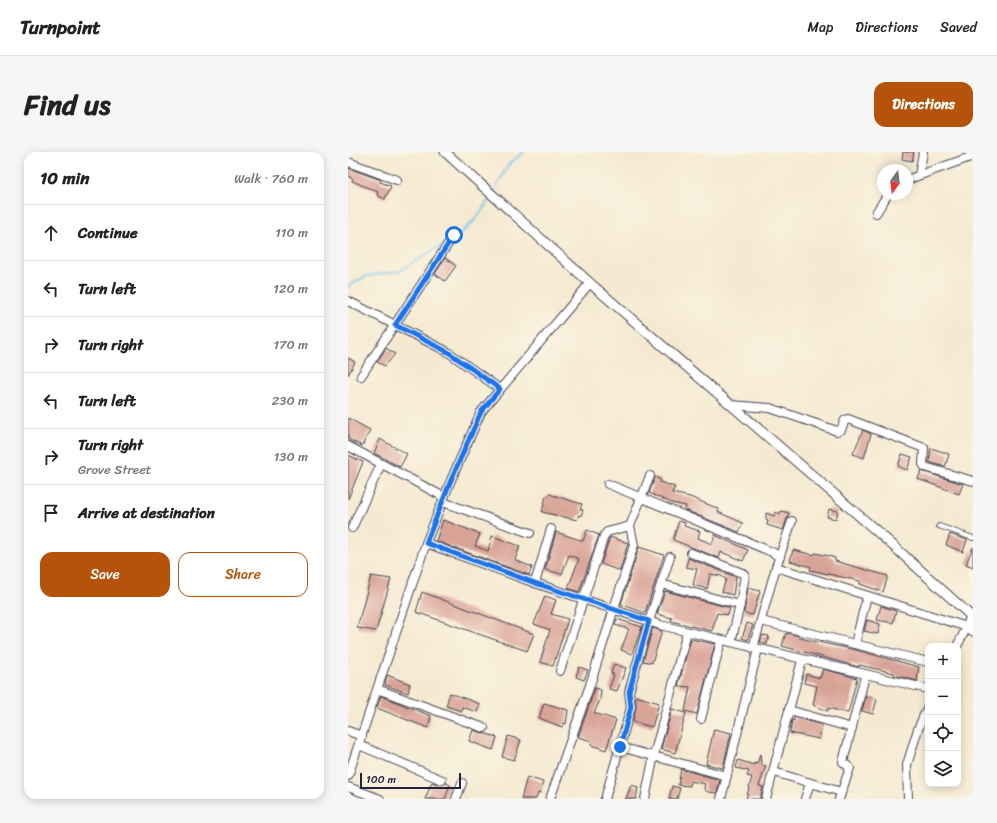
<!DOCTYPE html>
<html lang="en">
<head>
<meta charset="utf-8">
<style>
	body { margin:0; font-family:Sriracha,sans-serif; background:#f6f6f6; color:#222 }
	.controls { position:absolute; right:12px; bottom:12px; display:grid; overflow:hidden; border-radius:8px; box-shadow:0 2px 10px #0003 }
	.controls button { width:36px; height:36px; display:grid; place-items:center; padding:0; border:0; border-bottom:1px solid #e0e0e0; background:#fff; color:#222; font:20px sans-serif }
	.compass { position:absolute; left:529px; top:12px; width:36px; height:36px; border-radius:50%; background:#fff; box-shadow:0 2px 10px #0003; rotate:194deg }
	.scale { position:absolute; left:12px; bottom:10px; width:101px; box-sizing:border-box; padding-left:4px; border:2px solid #22223b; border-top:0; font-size:11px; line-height:14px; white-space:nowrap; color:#22223b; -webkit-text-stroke:3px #fcf5e5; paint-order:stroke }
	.stop { position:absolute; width:12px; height:12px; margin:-9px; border:3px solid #1a73e8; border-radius:50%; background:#fff }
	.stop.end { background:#1a73e8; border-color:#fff; box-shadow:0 1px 4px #0008 }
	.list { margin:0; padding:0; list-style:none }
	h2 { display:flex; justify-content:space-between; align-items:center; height:52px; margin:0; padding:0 16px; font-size:17px }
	h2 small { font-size:13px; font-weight:400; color:#767676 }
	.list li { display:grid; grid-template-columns:26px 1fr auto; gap:12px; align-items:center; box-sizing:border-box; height:56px; padding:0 16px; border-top:1px solid #e0e0e0 }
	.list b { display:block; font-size:15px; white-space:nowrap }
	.list p { margin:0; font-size:13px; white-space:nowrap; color:#767676 }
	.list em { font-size:13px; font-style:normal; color:#767676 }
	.actions { display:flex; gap:8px; padding:12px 16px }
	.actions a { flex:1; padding:9px 0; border:1px solid #b45309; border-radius:12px; text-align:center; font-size:14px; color:#b45309 }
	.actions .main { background:#b45309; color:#fff }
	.icon { flex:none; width:22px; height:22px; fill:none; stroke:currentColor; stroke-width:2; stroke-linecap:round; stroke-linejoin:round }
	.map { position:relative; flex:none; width:625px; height:647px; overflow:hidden; border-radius:12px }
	header { display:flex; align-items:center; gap:24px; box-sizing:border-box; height:56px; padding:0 20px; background:#fff; border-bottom:1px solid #e0e0e0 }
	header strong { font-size:19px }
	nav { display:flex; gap:22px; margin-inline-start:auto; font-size:14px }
	.intro { display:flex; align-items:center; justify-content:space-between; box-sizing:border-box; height:96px; padding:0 24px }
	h1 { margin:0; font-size:28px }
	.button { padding:10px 18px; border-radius:12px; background:#b45309; color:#fff; font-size:14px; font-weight:700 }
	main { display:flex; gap:24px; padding:0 24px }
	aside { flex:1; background:#fff; border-radius:12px; box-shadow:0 2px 10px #0003 }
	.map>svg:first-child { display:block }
</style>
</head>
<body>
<header>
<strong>Turnpoint</strong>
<nav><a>Map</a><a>Directions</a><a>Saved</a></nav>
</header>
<div class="intro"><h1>Find us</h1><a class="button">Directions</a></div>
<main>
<aside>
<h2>10 min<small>Walk · 760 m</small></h2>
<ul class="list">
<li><svg class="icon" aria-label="ahead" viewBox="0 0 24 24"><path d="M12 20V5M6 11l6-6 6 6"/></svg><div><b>Continue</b></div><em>110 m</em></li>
<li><svg class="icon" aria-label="left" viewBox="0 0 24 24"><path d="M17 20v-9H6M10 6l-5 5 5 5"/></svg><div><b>Turn left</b></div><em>120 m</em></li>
<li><svg class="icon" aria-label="right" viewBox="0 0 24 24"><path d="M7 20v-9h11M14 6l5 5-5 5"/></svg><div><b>Turn right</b></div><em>170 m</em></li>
<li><svg class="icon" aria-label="left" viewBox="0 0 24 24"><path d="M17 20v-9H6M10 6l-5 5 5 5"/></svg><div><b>Turn left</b></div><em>230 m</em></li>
<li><svg class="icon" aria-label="right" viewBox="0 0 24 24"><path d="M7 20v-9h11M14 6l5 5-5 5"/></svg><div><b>Turn right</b><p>Grove Street</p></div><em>130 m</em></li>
<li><svg class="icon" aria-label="arrive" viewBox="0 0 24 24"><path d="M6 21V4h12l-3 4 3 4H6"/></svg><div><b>Arrive at destination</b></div></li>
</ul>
<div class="actions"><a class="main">Save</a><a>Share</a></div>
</aside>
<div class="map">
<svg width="625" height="647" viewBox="0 0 625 647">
	<rect width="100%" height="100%" fill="#fcf5e5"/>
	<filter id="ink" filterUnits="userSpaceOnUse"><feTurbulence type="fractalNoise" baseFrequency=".025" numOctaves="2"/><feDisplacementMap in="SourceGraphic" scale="8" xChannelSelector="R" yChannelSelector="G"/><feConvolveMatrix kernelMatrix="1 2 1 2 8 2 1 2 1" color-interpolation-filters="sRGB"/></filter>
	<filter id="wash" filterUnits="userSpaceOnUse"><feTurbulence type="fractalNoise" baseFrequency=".012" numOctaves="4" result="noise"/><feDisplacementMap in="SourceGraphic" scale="16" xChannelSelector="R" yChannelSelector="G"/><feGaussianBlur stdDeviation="0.9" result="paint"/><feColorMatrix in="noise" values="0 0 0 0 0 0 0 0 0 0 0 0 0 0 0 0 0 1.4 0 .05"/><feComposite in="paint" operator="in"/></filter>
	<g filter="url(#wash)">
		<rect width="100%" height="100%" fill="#f5ead1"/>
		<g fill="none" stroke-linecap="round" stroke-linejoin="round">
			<g stroke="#6fbfea" stroke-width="2">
				<path d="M146 39 161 12 176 0"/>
				<path d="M108 84C124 74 133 61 142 45"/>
				<path d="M0 134 19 124 52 119 97 91"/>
			</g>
		</g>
		<g id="blocks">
			<g fill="#d9a397">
				<path d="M555 0H566L564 9 554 7Z"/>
				<path d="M0 16 33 28 32 30 43 34 37 47 29 43 30 40 4 29 5 27 0 24Z"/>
				<path d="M97 106 108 114 97 129 87 122Z"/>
				<path d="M38 196 47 202 37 214 29 210Z"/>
				<path d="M0 206 7 210 0 223Z"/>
				<path d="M0 266 22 278 14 294 0 287Z"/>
				<path d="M515 278 523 282 516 306 505 302Z"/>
				<path d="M32 287 59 302 52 315 26 301Z"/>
				<path d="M583 296 601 302 597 315 581 310Z"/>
				<path d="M554 302 564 305 559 318 550 314Z"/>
				<path d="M0 303 15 310 0 347Z"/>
				<path d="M573 319 615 332 611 342 570 327Z"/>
				<path d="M307 325 313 328 312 330 327 335 324 341 342 345 371 357 370 360 395 371 391 380 337 358 338 354 324 351 301 341Z"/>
				<path d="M201 342 234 352 232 357 235 358 233 364 231 363 229 368 194 360 198 344 200 345Z"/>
				<path d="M481 357 490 359 488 367 479 365Z"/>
				<path d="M433 359 441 361 435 378 419 373 420 369 418 368V361L426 364 428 360 432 362Z"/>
				<path d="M95 368 132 382 127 394 140 399 144 384 172 394 167 408 184 415 181 423 88 389Z"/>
				<path d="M331 369 337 371 336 374 352 379 350 386 364 392 367 383 400 398 395 409 373 400 371 406 325 388Z"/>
				<path d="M239 378 251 383 231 440 220 436 231 407 221 403 214 422 197 418 208 380 235 389Z"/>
				<path d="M602 382 619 388 615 400 598 393Z"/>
				<path d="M262 385 280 391 272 419 253 412Z"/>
				<path d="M291 395 316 403 297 461 273 452Z"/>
				<path d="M625 395V415L618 412Z"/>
				<path d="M445 398 466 403 467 401 481 404 487 406V409L540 424 535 440 512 432V429L462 418 463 415 442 409Z"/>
				<path d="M340 406 388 425 385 443 374 440 378 427 373 424 362 422 359 437 345 433 349 417 338 415Z"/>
				<path d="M23 424 43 427 28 479 9 476Z"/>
				<path d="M400 436 412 439 405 463 396 461Z"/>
				<path d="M317 439 382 456 380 463 369 461 364 479 323 469 324 466 309 462Z"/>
				<path d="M74 440 186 482 179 499 68 460Z"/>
				<path d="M197 444 208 448 203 462 220 467 205 514 192 510 202 478 186 472Z"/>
				<path d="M533 454 548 459 545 471 529 468Z"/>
				<path d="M269 467 294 475 284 502 273 498 281 477 267 473Z"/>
				<path d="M519 468 532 472 530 482 516 479Z"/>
				<path d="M399 471 405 473 400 488 394 486Z"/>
				<path d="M305 476 314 479 304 511 295 509Z"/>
				<path d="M438 481 451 484V486L508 498 571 515 569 529 546 523V521L511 513V515L434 494Z"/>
				<path d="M415 483 421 484 419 492 412 490Z"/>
				<path d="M343 487 367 492 349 562 337 559 342 535 330 534Z"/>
				<path d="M266 512 278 516 269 539 261 537 266 523 263 521Z"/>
				<path d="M231 515 240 518 236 528 228 525Z"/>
				<path d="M475 517 509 526 500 561 480 556V559L465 553 469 534 456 531 458 522 472 526Z"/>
				<path d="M39 523 62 532 60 541 37 533Z"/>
				<path d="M247 536 253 538 252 548 246 561 268 568 258 598 243 593 244 589 230 585Z"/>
				<path d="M102 541 132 552 129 560 114 555 113 559 98 554Z"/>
				<path d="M33 544 83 564 80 576 29 556Z"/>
				<path d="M288 544 311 551 304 575 285 570 288 556Z"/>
				<path d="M518 544 529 547 525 562 514 559Z"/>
				<path d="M196 551 220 558 218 572 216 571 214 575 191 566Z"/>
				<path d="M324 557 338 561 327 601 313 597Z"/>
				<path d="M446 565 474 573 471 587 442 581 444 568 446 569Z"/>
				<path d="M366 577 383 581 375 616 358 612Z"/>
				<path d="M125 578 149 585 145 598 121 589Z"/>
				<path d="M160 584 173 588 166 608 154 605Z"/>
				<path d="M412 602 413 613 418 614 411 634 415 635 412 647H398L404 625 399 624 401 619 388 616 390 608 406 613V611L409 612Z"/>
				<path d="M333 617 372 628 369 641 360 640 356 637 357 632 343 629 342 634 330 633Z"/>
				<path d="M179 625 195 630 192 641H190L188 647H173Z"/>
				<path d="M84 630 92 633 98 631 102 633 97 647H77Z"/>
				<path d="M283 633 290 635 288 647H278Z"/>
				<path d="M324 634 332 636 329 647H321Z"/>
			</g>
		</g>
	</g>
	<g filter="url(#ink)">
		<use href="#blocks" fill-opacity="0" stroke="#424052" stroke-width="1"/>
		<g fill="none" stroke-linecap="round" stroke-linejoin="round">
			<g stroke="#424052" stroke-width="6">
				<path id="service" d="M591 374 625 386"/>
			</g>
			<g stroke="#424052" stroke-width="10">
				<g id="minor">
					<path d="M0 10 49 28"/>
					<path d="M571 23 575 0"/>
					<path d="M559 29 564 26 625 4"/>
					<path d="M528 61 540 42"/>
					<path d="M0 149 100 200 152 237"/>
					<path d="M13 224 106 83"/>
					<path d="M383 253 422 256 489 279 493 278 497 268 500 267 576 296 575 312 577 315 625 329"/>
					<path d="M0 294 96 345"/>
					<path d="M260 332 424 400 432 405"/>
					<path d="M95 350 182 381"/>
					<path d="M4 376 33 312"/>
					<path d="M78 391 187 431 312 473 580 537"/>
					<path d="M343 401 394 421 397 423 392 453 383 490"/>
					<path d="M428 415 619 475 609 494"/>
					<path d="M187 431 203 377"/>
					<path d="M313 432 392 453"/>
					<path d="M413 469 580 510"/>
					<path d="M507 492 519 444"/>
					<path d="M405 496 428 415 444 369"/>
					<path d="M212 519 256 384 259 380 282 374"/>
					<path d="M29 537 136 576"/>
					<path d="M441 558 504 576"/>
					<path d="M353 567 373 489"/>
					<path d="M0 579 14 584"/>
					<path d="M11 593 94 628"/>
					<path d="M272 595 379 624"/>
					<path d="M426 620 493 640"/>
					<path d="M0 624 78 391 103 328 133 260 242 131"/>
					<path d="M0 635 32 647"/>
					<path d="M108 647 114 631"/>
					<path d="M202 647 242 533 286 393 282 374 302 324"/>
					<path d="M257 647 283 555 281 540 301 469 322 405"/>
					<path d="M297 647 306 603 339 480"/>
					<path d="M373 647 410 497"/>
					<path d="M418 647 454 508"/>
					<path d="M457 647 462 631"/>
					<path d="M491 647 502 616 495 610 517 524"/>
					<path d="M560 647 559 613 570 577 580 554"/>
				</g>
			</g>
			<g stroke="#424052" stroke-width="11">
				<path id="tertiary" d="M97 0 242 131 531 381 623 464 619 475 625 479"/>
			</g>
			<use href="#service" stroke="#fff" stroke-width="4"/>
			<use href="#minor" stroke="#fff" stroke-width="8"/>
			<use href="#tertiary" stroke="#fff" stroke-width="9"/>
		</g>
	</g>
	<g fill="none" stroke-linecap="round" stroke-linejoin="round" filter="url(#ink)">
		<path stroke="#1a73e8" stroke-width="5" d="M106 83 47 173 100 200 152 237 133 260 103 328 78 391 187 431 301 469 281 540 283 555 272 595"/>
	</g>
</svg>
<div class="controls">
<button>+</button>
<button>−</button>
<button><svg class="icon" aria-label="locate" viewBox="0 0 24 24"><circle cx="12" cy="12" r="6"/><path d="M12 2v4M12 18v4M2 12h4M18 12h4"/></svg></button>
<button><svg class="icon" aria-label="layers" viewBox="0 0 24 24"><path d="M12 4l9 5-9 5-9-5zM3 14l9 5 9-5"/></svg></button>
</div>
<svg class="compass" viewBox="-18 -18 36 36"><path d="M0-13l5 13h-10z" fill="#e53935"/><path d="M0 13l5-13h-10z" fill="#767676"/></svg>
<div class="scale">100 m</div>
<div class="stop" style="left:106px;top:83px"></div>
<div class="stop end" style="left:272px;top:595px"></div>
</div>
</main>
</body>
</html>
